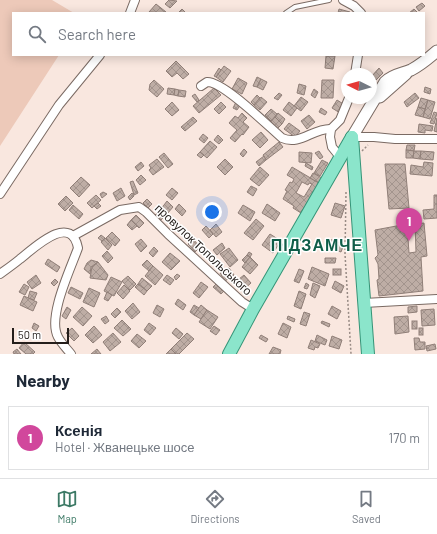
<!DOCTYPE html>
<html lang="en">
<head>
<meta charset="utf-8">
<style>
	body { margin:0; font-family:Barlow,sans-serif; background:#f6f6f7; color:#1f2937 }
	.compass { position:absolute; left:341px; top:68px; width:36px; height:36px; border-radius:50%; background:#fff; box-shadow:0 2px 10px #0003; rotate:275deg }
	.scale { position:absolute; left:12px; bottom:10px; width:57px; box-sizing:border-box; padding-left:4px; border:2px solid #241e1b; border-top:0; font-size:11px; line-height:14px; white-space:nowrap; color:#241e1b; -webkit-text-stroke:3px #fff; paint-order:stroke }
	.you { position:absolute; left:212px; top:212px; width:14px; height:14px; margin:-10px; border:3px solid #fff; border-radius:50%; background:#1a73e8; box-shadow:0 0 0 6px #1a73e833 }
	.badge { display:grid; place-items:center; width:26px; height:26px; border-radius:50%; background:#3c7965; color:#fff; font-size:13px; font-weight:700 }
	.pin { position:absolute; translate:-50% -33px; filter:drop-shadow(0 1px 2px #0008) }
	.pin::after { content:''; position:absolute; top:21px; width:14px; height:12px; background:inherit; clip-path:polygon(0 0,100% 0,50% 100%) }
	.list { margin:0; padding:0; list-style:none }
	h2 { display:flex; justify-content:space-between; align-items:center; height:52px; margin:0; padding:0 16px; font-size:17px }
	h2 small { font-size:13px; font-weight:400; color:#747a83 }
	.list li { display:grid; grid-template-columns:26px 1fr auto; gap:12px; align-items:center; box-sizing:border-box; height:64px; margin:0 8px 8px; padding:0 8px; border:1px solid #e0e1e3; border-radius:0px }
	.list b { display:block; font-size:15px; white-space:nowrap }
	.list p { margin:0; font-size:13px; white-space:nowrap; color:#747a83 }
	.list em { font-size:13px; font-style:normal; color:#747a83 }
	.icon { flex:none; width:22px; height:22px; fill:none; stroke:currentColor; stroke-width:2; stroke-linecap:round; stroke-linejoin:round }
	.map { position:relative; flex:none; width:437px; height:354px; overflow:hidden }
	.search { position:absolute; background:#fff; box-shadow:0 2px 10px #0003; left:12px; right:12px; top:12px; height:44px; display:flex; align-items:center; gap:10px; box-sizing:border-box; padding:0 14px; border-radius:0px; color:#747a83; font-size:15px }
	.sheet { height:124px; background:#fff }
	nav { display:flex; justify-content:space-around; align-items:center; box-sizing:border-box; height:56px; border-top:1px solid #e0e1e3; background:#fff; font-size:11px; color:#747a83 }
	nav a { display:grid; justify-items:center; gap:2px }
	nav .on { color:#3c7965 }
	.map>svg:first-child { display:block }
</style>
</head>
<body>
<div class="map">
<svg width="437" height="354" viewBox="0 0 437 354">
	<defs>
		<pattern id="building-cross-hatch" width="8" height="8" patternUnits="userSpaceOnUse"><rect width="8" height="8" fill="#beada5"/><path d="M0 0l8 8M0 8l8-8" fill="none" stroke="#a3948d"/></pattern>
	</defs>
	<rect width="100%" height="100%" fill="#f9e7df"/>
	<path fill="#edc9b9" d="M0 0H52L74 13H13V55H59L0 146Z"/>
	<g fill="url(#building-cross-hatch)" stroke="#907f78" fill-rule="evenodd">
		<path d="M169 0 177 1 170 8 165 4Z"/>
		<path d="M422 3 425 6 419 11 416 7Z"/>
		<path d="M156 4 166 12 165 13 149 12Z"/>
		<path d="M182 9 186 13H178Z"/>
		<path d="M339 9 350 12V13H338Z"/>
		<path d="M414 9 418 13H409Z"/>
		<path d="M326 56H335L333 69 325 68Z"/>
		<path d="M176 61 189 74 183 79 177 73 172 77 166 71Z"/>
		<path d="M224 66 231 71 223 82 216 77Z"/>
		<path d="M219 68 221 70 216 77 214 76Z"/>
		<path d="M379 68 383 73 373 83 371 82V77Z"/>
		<path d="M257 77 261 79 257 87 253 86Z"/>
		<path d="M238 78 247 83 242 94 232 89Z"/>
		<path d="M261 79 267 82 263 90 257 87Z"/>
		<path d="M154 80 164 89 157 97 149 90 150 84Z"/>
		<path d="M322 80H334L333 98H321Z"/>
		<path d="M299 84 306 86 304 95 297 93Z"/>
		<path d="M425 87 431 89 430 94 424 92Z"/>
		<path d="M168 88 175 89 174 95 167 94Z"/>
		<path d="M214 88 221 95 199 113 193 106Z"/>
		<path d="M175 89 179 90 178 96 174 95Z"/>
		<path d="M314 89 318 92 315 98 311 95Z"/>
		<path d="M179 90 186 91 185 97 178 96Z"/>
		<path d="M279 93 282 95 278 100 274 98Z"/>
		<path d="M415 93 419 98 407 107 404 102Z"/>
		<path d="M195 94 199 100 197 102 192 96Z"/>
		<path d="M257 95 260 98 254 105 251 102Z"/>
		<path d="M261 97 267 102 260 110 254 105Z"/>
		<path d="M301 97 308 102 301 111 294 106Z"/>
		<path d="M421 98 428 100 425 109 418 107Z"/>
		<path d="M337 100 345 105 340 113 332 108Z"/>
		<path d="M428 100 435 102 430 119 423 117Z"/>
		<path d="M172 102 179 110 172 116 165 109Z"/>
		<path d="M221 102 226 107 219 114 214 109Z"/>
		<path d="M236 102 241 104 237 110 233 108Z"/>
		<path d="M289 102 297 108 291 116 283 110Z"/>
		<path d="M418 107 425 109 423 117 415 115Z"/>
		<path d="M321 108 327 112 325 115 319 112Z"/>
		<path d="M271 109 277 114 271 121 265 115Z"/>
		<path d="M434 112 437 113 434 124 430 123Z"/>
		<path d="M242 113 247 118 243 122 249 127 243 135 242 134 235 142 230 138 237 130 229 123 235 116 238 118Z"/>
		<path d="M278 113 285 119 282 124 275 117Z"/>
		<path d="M309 115 315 122 307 129 301 121Z"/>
		<path d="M193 117 197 121 185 131 181 127Z"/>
		<path d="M275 117 282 124 276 130 269 124Z"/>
		<path d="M437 118V132L434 131Z"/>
		<path d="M289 123 300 131 295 137 284 129Z"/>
		<path d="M419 124 433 126 432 131 425 130V133L418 132Z"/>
		<path d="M261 132 268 140 260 148 252 140Z"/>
		<path d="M203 134 208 138 204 143 199 139Z"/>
		<path d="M218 135 223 140 219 144 214 140Z"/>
		<path d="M210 141 217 147 207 158 200 152Z"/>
		<path d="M279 142 283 147 266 160 263 155Z"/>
		<path d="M407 145H415L414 151 406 150Z"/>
		<path d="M244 149 247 152 243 157 240 154Z"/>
		<path d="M406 150 414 151 413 158H406Z"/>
		<path d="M319 151 323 157 320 159 315 153Z"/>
		<path d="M414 151H421L420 159 413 158Z"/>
		<path d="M421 151 434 152 433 160 420 159Z"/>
		<path d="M200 152 204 155 201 158 197 155Z"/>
		<path d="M299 152 312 153 311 163 299 162Z"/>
		<path d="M164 153 173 164 168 168 159 157Z"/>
		<path d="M264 156 266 160 259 166 256 162Z"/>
		<path d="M157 159 164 167 153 175 149 170 151 168 149 165Z"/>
		<path d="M225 159 233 167 225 175 217 167Z"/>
		<path d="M322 160 328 163 320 176 314 173Z"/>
		<path d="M141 162 144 166 138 171 135 167Z"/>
		<path d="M424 162 433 163 432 176 410 174 411 165 423 167Z"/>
		<path d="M306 163 313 167 312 170 305 166Z"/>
		<path d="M385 164H405L409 208 389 209Z"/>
		<path d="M260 167 269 175 259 186 250 179Z"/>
		<path d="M292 167 319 183 301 213 293 208 294 206 283 199 287 191 285 190 290 182 292 183 294 179 287 175ZM302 182 308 185 309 183 312 184 304 197 296 193Z"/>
		<path d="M313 173 322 178 319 183 310 178Z"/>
		<path d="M141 175 146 180 140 185 136 180Z"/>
		<path d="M81 177 90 185 79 197 70 188Z"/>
		<path d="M133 181 138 193 134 195 130 182Z"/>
		<path d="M251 186 257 189 253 196 247 192Z"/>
		<path d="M121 188 125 196 117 201 113 193Z"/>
		<path d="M172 188 178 193 172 200 166 195Z"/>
		<path d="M103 192 107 194 102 198 100 194Z"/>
		<path d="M132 193 134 196 130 200 128 197Z"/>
		<path d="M96 195 101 200 92 208 87 203Z"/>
		<path d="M434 195H437V218L424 219 423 210 434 209Z"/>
		<path d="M66 196 73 203 65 211 58 204Z"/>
		<path d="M147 199 152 204 148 208 143 203Z"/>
		<path d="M167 201 173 207 167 214 161 209Z"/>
		<path d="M98 203 101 206 97 209 94 206Z"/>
		<path d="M335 203 345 206 341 218 331 215Z"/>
		<path d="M179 204 186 211 182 216 175 209Z"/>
		<path d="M267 204 280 213 275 221 262 213Z"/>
		<path d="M73 205 83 214 79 219 69 210Z"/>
		<path d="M243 205 255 212 250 221 238 213Z"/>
		<path d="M161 209 167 214 161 220 155 215Z"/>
		<path d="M136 215 144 223 139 228 131 220Z"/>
		<path d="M256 219 264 226 253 240 244 233Z"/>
		<path d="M131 220 137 226 132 230 127 225Z"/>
		<path d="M424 223 427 256 421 257 423 291 379 296 377 280 379 279 378 264 375 258 378 255 375 230 407 224 409 253 416 252 415 224Z"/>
		<path d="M216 224 222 232 216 237 210 230Z"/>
		<path d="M206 226 213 234 209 238 202 230Z"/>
		<path d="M112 232 120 240 115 246 106 238Z"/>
		<path d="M270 234 281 241 273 253 262 245Z"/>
		<path d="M101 235 105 238 102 241 98 238Z"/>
		<path d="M105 238 112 245 108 250 101 242Z"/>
		<path d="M141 239 147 246 141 252 135 244Z"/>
		<path d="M193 239 200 247 195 252 188 244Z"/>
		<path d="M329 239 344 244 341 252 326 246Z"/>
		<path d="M222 243 225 248 217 255 213 250Z"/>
		<path d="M154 247 158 251 153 257 149 253Z"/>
		<path d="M229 248 238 260 230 267 220 254Z"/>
		<path d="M107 251 113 258 108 263 102 256Z"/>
		<path d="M249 252 252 254 250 257 247 255Z"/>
		<path d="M170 253 180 261 171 270 162 262Z"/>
		<path d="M247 255 250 257 245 263 242 260Z"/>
		<path d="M250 257 258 265 250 274 242 267Z"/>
		<path d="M325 258H336L335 263H325Z"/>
		<path d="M48 259 60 267 57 272 45 264Z"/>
		<path d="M91 260 98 262 91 267 90 274 84 269 87 263Z"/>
		<path d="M147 260 153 266 149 271 142 265Z"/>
		<path d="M98 262 108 275 106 280 90 278 92 267Z"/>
		<path d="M153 266 163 275 155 285 145 276Z"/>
		<path d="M312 267 329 274 325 286 308 279Z"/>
		<path d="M229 268 234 275 225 281 220 273Z"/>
		<path d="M299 269 304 271 299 283 294 281Z"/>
		<rect x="333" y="269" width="8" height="6"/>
		<path d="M177 274 180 276 176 280 174 277Z"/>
		<path d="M36 275 41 283 32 289 27 282Z"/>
		<path d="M167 275 174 280 170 285 163 280Z"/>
		<path d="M244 275 251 283 243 290 240 286 238 288 234 283Z"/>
		<path d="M128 276 136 284 130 290 122 281Z"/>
		<path d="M111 277 122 282 114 296 104 291Z"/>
		<path d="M142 278 152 286 147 291 138 284Z"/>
		<path d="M55 279 58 282 54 286 51 283Z"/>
		<path d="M335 281 344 286 341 293 332 288Z"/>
		<path d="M201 282 208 287 199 298 193 293Z"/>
		<path d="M218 282 226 289 221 294 213 287Z"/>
		<path d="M306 283 309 285 307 289 304 288Z"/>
		<path d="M313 283 320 286 315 298 310 295Z"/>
		<path d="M24 284 29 287 25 295 19 292Z"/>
		<path d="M138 284 147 291 144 295 135 287Z"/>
		<path d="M124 285 130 291 123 299 117 293Z"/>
		<path d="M71 287 83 293 80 299 68 293Z"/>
		<path d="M89 288 100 293 94 307 83 302Z"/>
		<path d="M30 291 37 293 34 300 28 298Z"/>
		<path d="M299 291 306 294 301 309 294 306Z"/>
		<path d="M107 292 112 295 108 301 104 299Z"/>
		<path d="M24 296 37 302 33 311 20 305Z"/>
		<path d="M178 299 186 305 183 310 175 304Z"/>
		<path d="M133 303 140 312 132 319 125 311Z"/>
		<path d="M157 305 164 309 160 317 153 313Z"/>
		<path d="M194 305 199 308 194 315 190 312Z"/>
		<path d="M201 305 207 310 201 319 194 315Z"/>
		<path d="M332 306 341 311 337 319 328 314Z"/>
		<path d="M417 306V312L408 313V307Z"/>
		<path d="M67 307 71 310 66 319 62 316Z"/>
		<path d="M82 307 92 316 83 326 73 317Z"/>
		<path d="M117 308 121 312 115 318 111 314Z"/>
		<path d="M434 309 435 325 422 326 421 310Z"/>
		<path d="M207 310 218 317 210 329 199 322Z"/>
		<path d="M304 312 310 314 306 326 300 324Z"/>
		<path d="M106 316 109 321 105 324 101 319Z"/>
		<path d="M288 316 295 319 294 322 287 319Z"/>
		<path d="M408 316 409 332 395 334 394 317Z"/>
		<path d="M122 320 131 329 123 336 114 328Z"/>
		<path d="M322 321 330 324 329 327 321 323Z"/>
		<rect x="412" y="321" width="5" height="8"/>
		<path d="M34 323 39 326 36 331 32 328Z"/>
		<path d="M149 323 156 328 150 335 144 330Z"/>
		<path d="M283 323 291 327 287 338 278 334Z"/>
		<path d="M94 326 102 335 93 343 85 335Z"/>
		<path d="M214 326 220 330 216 335 210 331Z"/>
		<path d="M72 328 79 336 74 341 66 333Z"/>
		<path d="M176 328 183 334 179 339 172 333Z"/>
		<rect x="419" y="328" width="4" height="7"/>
		<path d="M113 333 121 342 110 351 103 342Z"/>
		<path d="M187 333 194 339 179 354H176L171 349Z"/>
		<path d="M137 334 146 341 139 348 131 341Z"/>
		<path d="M261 335 268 339 266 342 259 338Z"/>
		<path d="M317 335 327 340 325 345 315 341Z"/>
		<path d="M332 336 342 340 339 349 329 346Z"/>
		<path d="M414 338H419L420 342H425V349L415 350Z"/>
		<path d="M311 340 320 344 318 348 315 347 314 350 308 348Z"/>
		<path d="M24 342 35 352 33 354H26L19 348Z"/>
		<path d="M435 344 436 349 427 351 426 346Z"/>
		<path d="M273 347 281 350 280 354H269Z"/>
		<path d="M17 349 21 354H14L13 352Z"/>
		<path d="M97 349 101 354H91Z"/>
		<path d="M171 349 176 354H166Z"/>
	</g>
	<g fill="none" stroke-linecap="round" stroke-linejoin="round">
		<g stroke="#7a6a63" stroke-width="6">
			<path id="service" d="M286 13 295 7 329 0"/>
		</g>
		<g stroke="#7a6a63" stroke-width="10">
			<g id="minor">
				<path d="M343 0 354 6 361 13"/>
				<path d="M130 13 135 0"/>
				<path d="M355 74 358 55"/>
				<path d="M201 86 207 82C223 81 268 126 282 138 300 146 313 128 331 129"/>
				<path d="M352 137H374L395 139H437"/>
				<path d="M340 157 332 147 330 137 331 129 340 120 349 98"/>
				<path d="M0 194 59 105 100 55"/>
				<path d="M73 236 120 210 139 207 146 212 168 234 242 302 253 309"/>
				<path d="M0 274C7 269 14 264 20 259 34 248 71 212 78 248 71 268 47 317 58 337 61 343 67 349 71 354"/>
				<path d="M364 303 437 299"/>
			</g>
		</g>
		<g stroke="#7a6a63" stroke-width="13">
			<g id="secondary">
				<path d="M380 97 406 74"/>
				<path d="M352 137 385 82C393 74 402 74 411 70 421 65 429 58 437 51"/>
			</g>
		</g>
		<g stroke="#359477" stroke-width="14">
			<g id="primary">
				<path d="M352 137 368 354"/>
				<path d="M229 354 253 309 352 137"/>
			</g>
		</g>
		<g stroke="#988b85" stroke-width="1.5" stroke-dasharray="2 2" stroke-linecap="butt">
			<path d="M362 151 368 145"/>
			<path d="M346 192 345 254 351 354"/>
		</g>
		<use href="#service" stroke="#fff" stroke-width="4"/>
		<use href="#minor" stroke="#fff" stroke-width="8"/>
		<use href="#secondary" stroke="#fff" stroke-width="11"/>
		<use href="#primary" stroke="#8be5cb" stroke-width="12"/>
	</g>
	<g text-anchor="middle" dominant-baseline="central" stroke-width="3" stroke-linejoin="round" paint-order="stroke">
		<g font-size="12" fill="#241e1b" stroke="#fff">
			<text transform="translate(204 249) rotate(43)">провулок Топольського</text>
		</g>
		<g font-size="16" font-weight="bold" letter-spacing="1" fill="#0f5d48" stroke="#fff">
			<text x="317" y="244">ПІДЗАМЧЕ</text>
		</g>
	</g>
</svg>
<svg class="compass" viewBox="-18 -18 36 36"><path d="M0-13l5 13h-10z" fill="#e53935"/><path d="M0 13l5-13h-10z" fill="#747a83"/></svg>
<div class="scale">50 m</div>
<div class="you"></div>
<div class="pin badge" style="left:409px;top:241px;background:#d1479c">1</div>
<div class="search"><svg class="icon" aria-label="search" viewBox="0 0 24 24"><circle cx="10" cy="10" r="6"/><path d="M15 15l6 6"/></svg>Search here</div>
</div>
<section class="sheet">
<h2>Nearby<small></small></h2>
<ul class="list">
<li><span class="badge" style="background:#d1479c">1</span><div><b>Ксенія</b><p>Hotel · Жванецьке шосе</p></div><em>170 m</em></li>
</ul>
</section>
<nav>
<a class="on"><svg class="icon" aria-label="map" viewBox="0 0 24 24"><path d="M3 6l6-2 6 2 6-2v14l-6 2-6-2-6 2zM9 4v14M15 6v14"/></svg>Map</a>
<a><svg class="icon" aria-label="directions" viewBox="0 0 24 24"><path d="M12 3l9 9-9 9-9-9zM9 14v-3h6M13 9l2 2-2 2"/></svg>Directions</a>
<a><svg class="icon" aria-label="saved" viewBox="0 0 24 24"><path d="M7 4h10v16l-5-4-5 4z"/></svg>Saved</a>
</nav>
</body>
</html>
